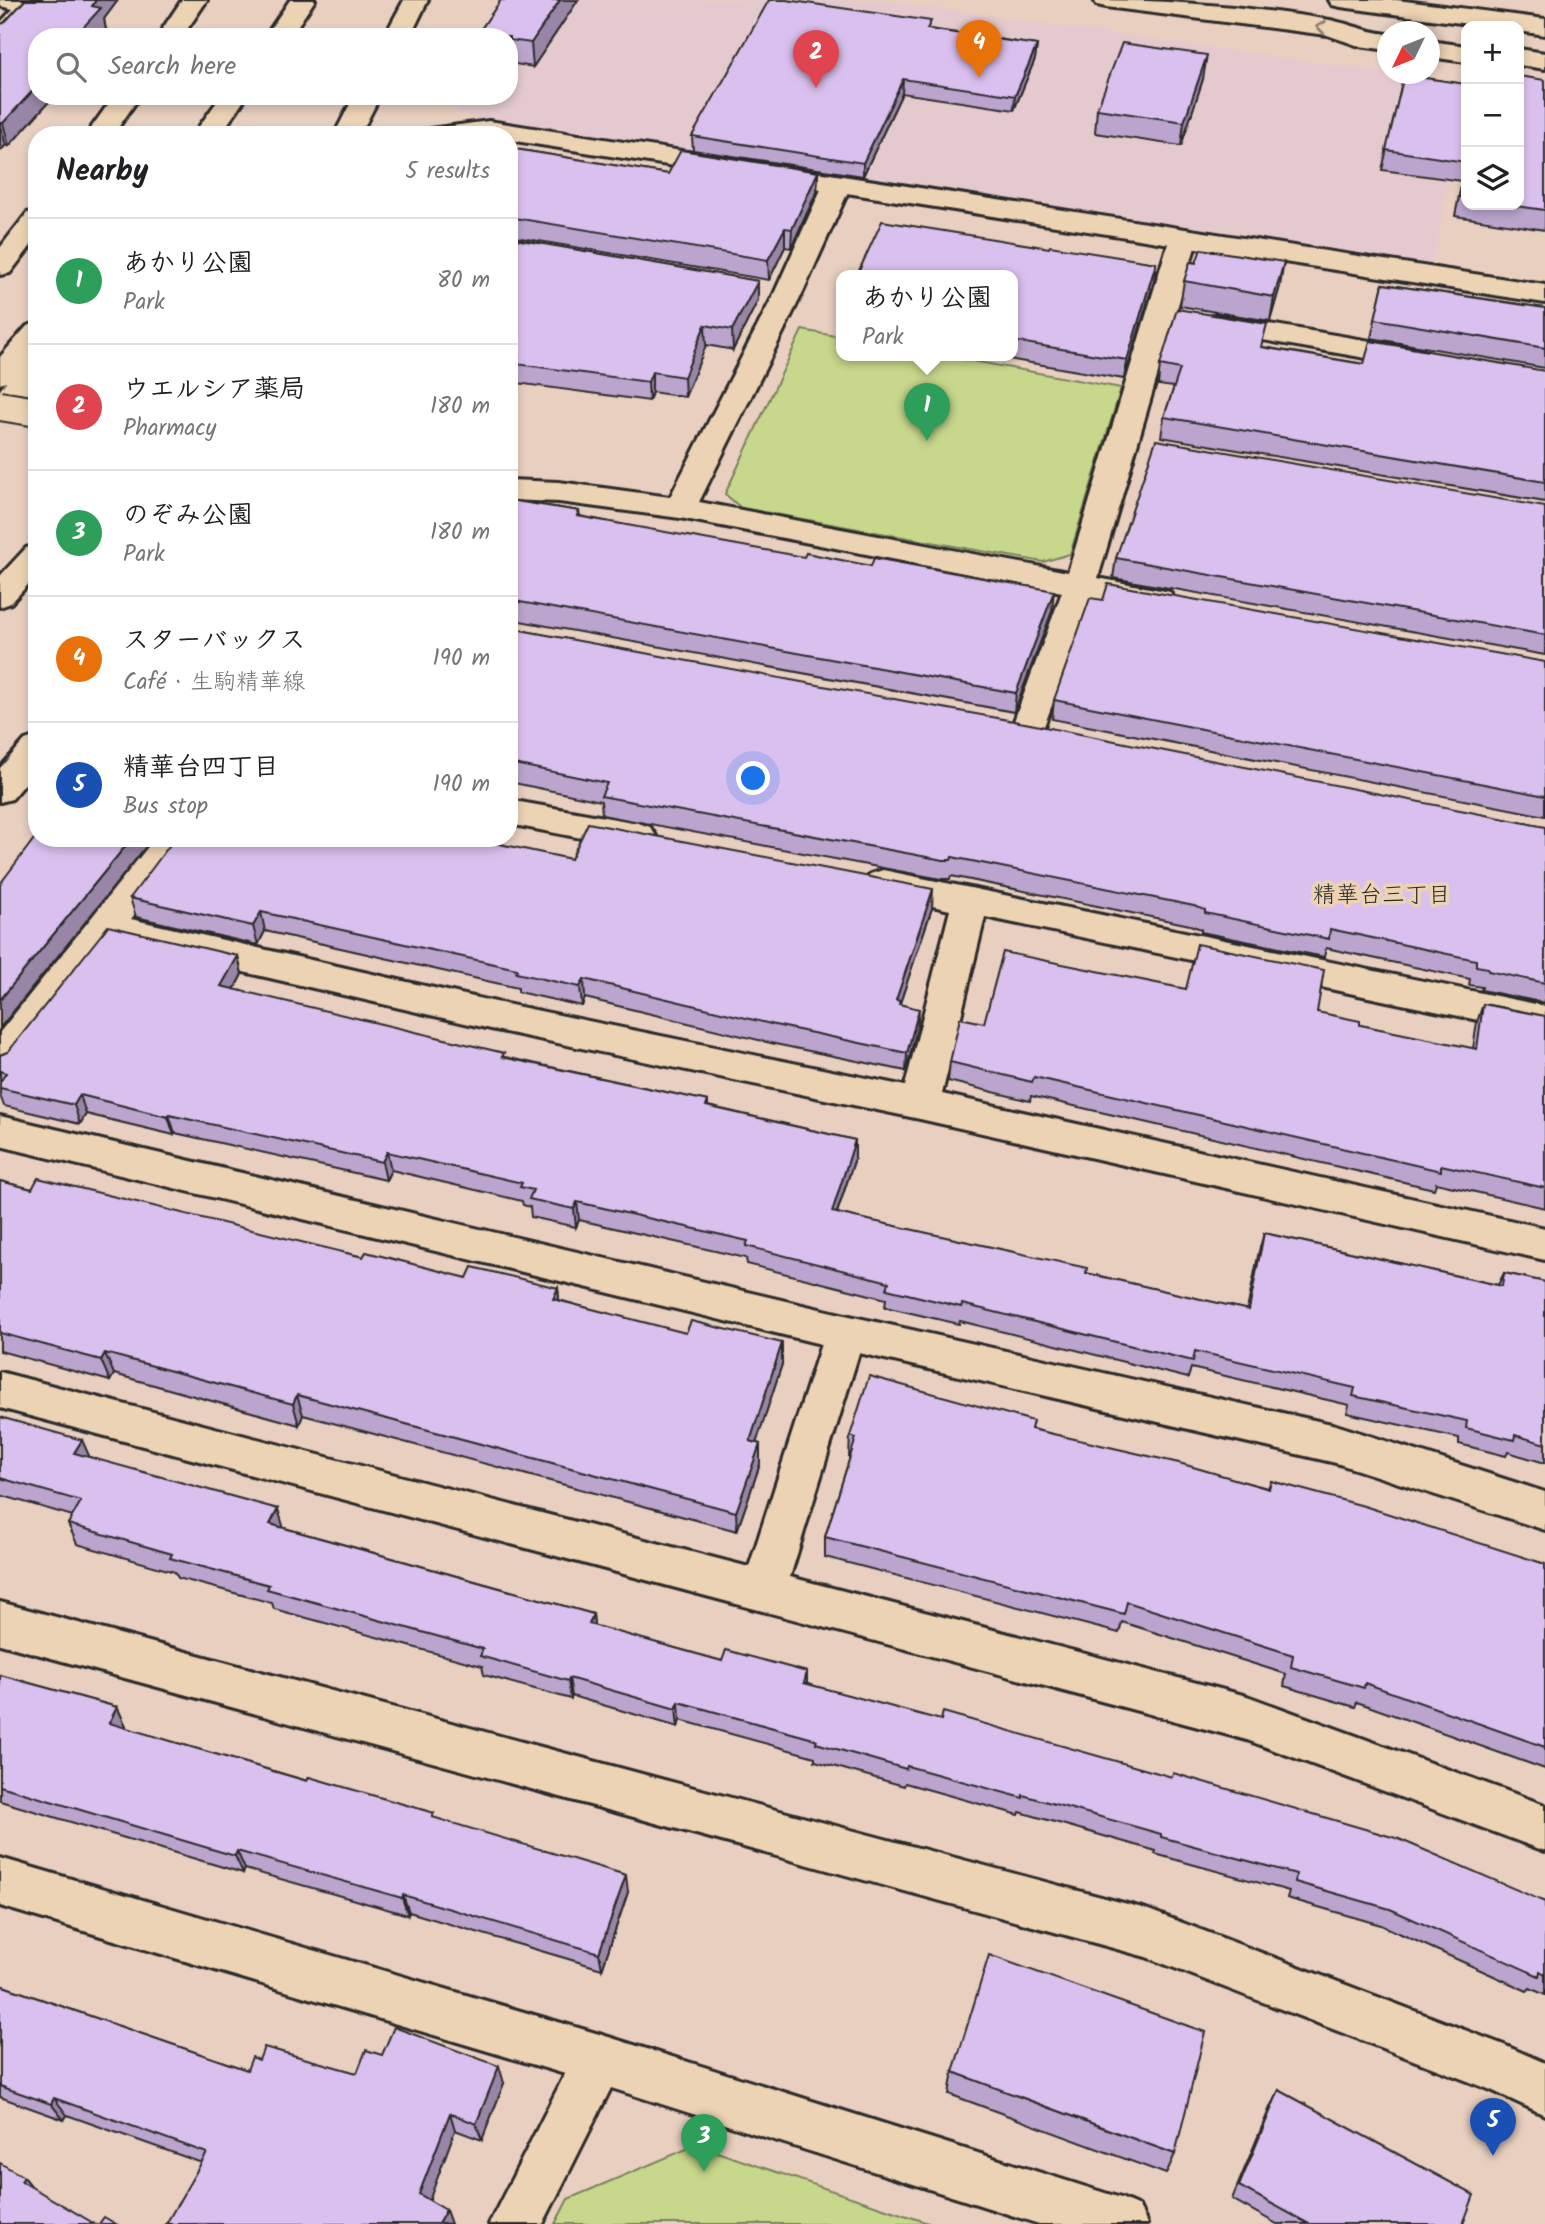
<!DOCTYPE html>
<html lang="en">
<head>
<meta charset="utf-8">
<style>
	body { margin:0; font-family:Kalam,"Klee One",sans-serif; background:#f6f6f6; color:#202124 }
	.controls { position:absolute; right:21px; top:21px; display:grid; overflow:hidden; border-radius:14px; box-shadow:0 4px 10px #0003 }
	.controls button { width:63px; height:63px; display:grid; place-items:center; padding:0; border:0; border-bottom:2px solid #e0e0e0; background:#fff; color:#202124; font:35px sans-serif }
	.compass { position:absolute; left:1377px; top:21px; width:63px; height:63px; border-radius:50%; background:#fff; box-shadow:0 4px 10px #0003; rotate:227deg }
	.you { position:absolute; left:754px; top:779px; width:24px; height:24px; margin:-18px; border:5px solid #fff; border-radius:50%; background:#1a73e8; box-shadow:0 0 0 10px #1a73e833 }
	.badge { display:grid; place-items:center; width:46px; height:46px; border-radius:50%; background:#1a73e8; color:#fff; font-size:23px; font-weight:700 }
	.pin { position:absolute; translate:-50% -58px; filter:drop-shadow(0 2px 4px #0008) }
	.pin::after { content:''; position:absolute; top:37px; width:24px; height:21px; background:inherit; clip-path:polygon(0 0,100% 0,50% 100%) }
	.popup { position:absolute; left:836px; top:270px; width:182px; height:91px; box-sizing:border-box; display:grid; place-content:center; border-radius:14px; background:#fff; filter:drop-shadow(0 2px 5px #0005); font-size:23px; white-space:nowrap; color:#757577 }
	.popup b { font-size:26px; color:#202124 }
	.popup::after { content:''; position:absolute; left:50%; top:100%; margin-left:-14px; border:14px solid transparent; border-top-color:#fff }
	.list { margin:0; padding:0; list-style:none }
	h2 { display:flex; justify-content:space-between; align-items:center; height:91px; margin:0; padding:0 28px; font-size:30px }
	h2 small { font-size:23px; font-weight:400; color:#757577 }
	.list li { display:grid; grid-template-columns:46px 1fr auto; gap:21px; align-items:center; box-sizing:border-box; height:126px; padding:0 28px; border-top:2px solid #e0e0e0 }
	.list b { display:block; font-size:26px; white-space:nowrap }
	.list p { margin:0; font-size:23px; white-space:nowrap; color:#757577 }
	.list em { font-size:23px; font-style:normal; color:#757577 }
	.icon { flex:none; width:38px; height:38px; fill:none; stroke:currentColor; stroke-width:2; stroke-linecap:round; stroke-linejoin:round }
	.map { position:relative; flex:none; width:1545px; height:2224px; overflow:hidden }
	.search { position:absolute; background:#fff; box-shadow:0 4px 10px #0003; left:28px; top:28px; width:490px; height:77px; display:flex; align-items:center; gap:18px; box-sizing:border-box; padding:0 24px; border-radius:28px; color:#757577; font-size:26px }
	.panel { position:absolute; background:#fff; box-shadow:0 4px 10px #0003; left:28px; top:126px; width:490px; height:721px; border-radius:28px }
	.map>svg:first-child { display:block }
</style>
</head>
<body>
<div class="map">
<svg width="1545" height="2224" viewBox="0 0 1545 2224">
	<rect width="100%" height="100%" fill="#e8cfc0"/>
	<filter id="ink" filterUnits="userSpaceOnUse"><feTurbulence type="fractalNoise" baseFrequency=".0143" numOctaves="2"/><feDisplacementMap in="SourceGraphic" scale="14" xChannelSelector="R" yChannelSelector="G"/><feConvolveMatrix kernelMatrix="1 2 1 2 8 2 1 2 1" color-interpolation-filters="sRGB"/></filter>
	<g filter="url(#ink)">
		<path fill="#e4cace" d="M508 0H877L1466 84V101L1432 265 463 115 449 100 451 96H509Z"/>
		<g fill="#c7d78b" stroke="#79815b" stroke-width="2">
			<path d="M802 330 841 337V355H940L1121 388 1070 554 1043 562 741 508 725 494Z"/>
			<path d="M696 2145 931 2224H555L568 2199Z"/>
		</g>
		<g fill="none" stroke-linecap="round" stroke-linejoin="round">
			<g stroke="#2b2b2b" stroke-width="6">
				<g id="minor">
					<path d="M0 0H41L43 4 9 43 0 46V23L13 9 0 6Z"/>
					<path d="M837 177 847 179 851 185 802 294 699 502 1068 572 1170 237 1174 231 1184 229 1194 231 1198 237 1098 578 1170 592 1175 600 1170 608 1159 611 1092 598 1040 737 1028 741 1016 737 1011 729 1062 592 680 518 559 502 509 500V480L559 482 670 497 774 294 823 185 827 179Z"/>
					<path d="M1215 315 1418 349 1428 352 1433 358 1428 364 1418 367 1205 330 1201 324 1205 318Z"/>
					<path d="M509 800 638 823 650 827 656 836 650 845 638 849 509 824Z"/>
					<path d="M155 838H192L131 919 491 1001 905 1086 950 910 870 892 865 883 870 874 883 870 1545 1006V1034L985 917 942 1094 1545 1228V1260L920 1119 491 1029 113 942 13 1069 0 1074V1032Z"/>
					<path d="M0 1116 845 1315 1336 1425 1545 1492V1530L1336 1463 859 1353 790 1577 1247 1696 1545 1805V1851L1247 1740 0 1408V1372L749 1567 821 1344 0 1146Z"/>
					<path d="M0 1858 599 2034 1121 2198 1139 2206 1147 2224H1039L611 2088 543 2224H489L565 2074 0 1906Z"/>
				</g>
			</g>
			<g stroke="#2b2b2b" stroke-width="6">
				<g id="tertiary">
					<path d="M489 121 1545 285V303L509 140V135H426L430 129Z"/>
					<path d="M37 736V770L12 799 0 802V768L25 740Z"/>
					<path d="M0 1602 1146 1909 1504 2045 1545 2063V2115L1491 2090 1146 1957 0 1644Z"/>
				</g>
			</g>
			<g stroke="#2b2b2b" stroke-width="6">
				<g id="primary">
					<path d="M1094 0C1172 0 1252 7 1330 20 1350 24 1367 32 1388 34V50L1359 46 1327 35 1106 7 1097 5Z"/>
					<path d="M1329 0H1397L1545 19V35L1519 31V26H1483L1341 7 1332 5Z"/>
					<path d="M1430 41 1466 46V62L1430 57Z"/>
					<path d="M1519 49 1545 53V69L1519 65Z"/>
				</g>
			</g>
			<g stroke="#2b2b2b" stroke-width="6">
				<g id="motorway">
					<path d="M182 0H207L182 37H157Z"/>
					<path d="M290 0H315L290 37H265Z"/>
					<path d="M404 0H428L410 37H384Z"/>
					<path d="M114 96H140L113 135H86Z"/>
					<path d="M221 96H247L220 135H193Z"/>
					<path d="M354 96H380L360 135H334Z"/>
					<path d="M37 211V238L10 273 0 275V248L27 213Z"/>
					<path d="M37 323V350L31 357 37 355V383L11 415 0 418V390L6 382 0 384V357L27 326Z"/>
					<path d="M37 545V575L11 603 0 607V576L26 548Z"/>
				</g>
			</g>
			<use href="#minor" fill="#ecd3b4" fill-rule="evenodd"/>
			<use href="#tertiary" fill="#ecd3b4" fill-rule="evenodd"/>
			<use href="#primary" fill="#ecd3b4" fill-rule="evenodd"/>
			<use href="#motorway" fill="#ecd3b4" fill-rule="evenodd"/>
			<g stroke="#2b2b2b" stroke-width="32" stroke-linecap="butt">
				<path id="minor-bridge" d="M0 406 37 412"/>
			</g>
			<use href="#minor-bridge" stroke="#ecd3b4" stroke-width="28"/>
		</g>
		<g fill="#bba5ce" stroke="#2b2b2b" stroke-width="2">
			<path d="M25 0H118L104 19 106 30 100 37H37V96H54L9 146 6 145 0 151V24L4 23Z"/>
			<path d="M501 0H578L533 67 509 63V37H478L477 35Z"/>
			<path d="M930 29 1037 45 1035 59 1014 110 902 93 863 176 693 150 692 136Z"/>
			<path d="M1404 75 1466 84V205H1519L1545 80V230L1455 216 1462 181 1382 170Z"/>
			<path d="M1203 79 1181 146 1095 133 1097 109Z"/>
			<path d="M509 148 668 174 818 172 817 191 791 248 785 247 769 280 509 236Z"/>
			<path d="M509 238 758 281V300L733 350 706 345 685 397 652 392 649 401 509 382Z"/>
			<path d="M1049 248 1156 263 1154 281 1124 379 985 355H1013V275Z"/>
			<path d="M1196 263 1280 286 1270 321 1180 306 1184 281Z"/>
			<path d="M1383 284 1545 308V368L1371 338Z"/>
			<path d="M841 309V336L838 335V316Z"/>
			<path d="M1263 347 1364 364 1545 371V502L1161 437 1164 417 1174 387 1158 385 1160 365Z"/>
			<path d="M509 500 579 511 580 516 1052 611 1014 712 509 619Z"/>
			<path d="M1545 507V655L1113 578 1116 558Z"/>
			<path d="M1103 600 1545 662V816L1052 719 1054 700Z"/>
			<path d="M509 628 1545 827V1003L1481 990 1482 987 1469 985 1470 979 1326 948 1324 957 1201 932V929L1190 925 951 876 950 879H941L602 815 601 801 509 782Z"/>
			<path d="M571 859 932 908 900 1003 917 1028 906 1071 775 1044 585 998 582 1006 518 992V988L265 931 258 945 136 917 130 898Z"/>
			<path d="M238 956 242 974 234 990 505 1057 708 1101V1106L855 1140V1158L837 1213 1086 1273 1247 1310 1259 1251 1264 1233 1498 1285 1504 1273 1545 1282V1463L1508 1452 1506 1456 1459 1444V1438L1347 1413 1349 1405 1191 1368 1188 1378 960 1321 959 1324 885 1307 886 1299 747 1264 746 1258 579 1220 576 1227 531 1217 530 1207 523 1205 522 1201 391 1170 386 1180 175 1133 174 1135 86 1114 80 1124 4 1106 0 1095V1055Z"/>
			<path d="M1186 989 1317 1012 1360 1025 1473 1049 1477 1022 1483 1004 1545 1016V1208L1436 1183 1434 1189 1031 1096 1030 1101 948 1081 950 1062 984 1023Z"/>
			<path d="M0 1181 32 1189 467 1278 558 1288 559 1300 782 1364 756 1443 760 1444V1464L737 1531 303 1415 299 1425 114 1374 110 1381 0 1351Z"/>
			<path d="M0 1417 90 1457 284 1528 593 1614 594 1626 722 1661 807 1672V1684L1545 1902V1995L1530 1988 1527 1991 1381 1925 1287 1898 1289 1891 1155 1854 1156 1851 1020 1812 1019 1815 905 1783 904 1786 815 1761V1757L680 1720 678 1727 572 1696 571 1699 484 1675 482 1666 274 1609 272 1603 178 1578 175 1572 77 1544 68 1524 73 1516 0 1495Z"/>
			<path d="M1032 1429 1268 1488 1271 1481 1545 1564V1769L1357 1702 1355 1707 1284 1686 1286 1674 1122 1622 1119 1633 825 1557V1537L850 1457H849L850 1436Z"/>
			<path d="M0 1675 117 1707 126 1726 125 1728 435 1818 628 1892 602 1969 409 1912 408 1915 245 1869 243 1873 0 1801Z"/>
			<path d="M0 1985 247 2070 259 2060 357 2073 382 2055 504 2083 482 2140 455 2130 429 2200 202 2163 67 2115 64 2120 0 2097Z"/>
			<path d="M953 2072 1175 2154 1166 2174 949 2094Z"/>
			<path d="M1279 2090 1463 2224H1277L1232 2199 1271 2105Z"/>
		</g>
		<g fill="#9986a7" stroke="#2b2b2b" stroke-width="2">
			<path d="M96 0H118L104 19 106 30 100 37H76V35Z"/>
			<path d="M560 0H578L533 67 531 43Z"/>
			<path d="M1037 45 1035 59 1014 110 1015 96Z"/>
			<path d="M1207 55 1203 79 1181 146 1184 122Z"/>
			<path d="M903 79 902 93 863 176V163Z"/>
			<path d="M37 86V96H54L9 146 3 123Z"/>
			<path d="M0 124 6 145 0 151Z"/>
			<path d="M818 172 817 191 791 248 792 229Z"/>
			<path d="M785 228V247L769 280 768 260Z"/>
			<path d="M1284 262 1280 286 1270 321 1274 297Z"/>
			<path d="M1156 263 1154 281 1124 379 1127 360Z"/>
			<path d="M758 281V300L733 350 732 330Z"/>
			<path d="M705 325 706 345 685 397 684 377Z"/>
			<path d="M652 372V392L649 401 648 382Z"/>
			<path d="M1054 591 1052 611 1014 712 1016 693Z"/>
			<path d="M132 838H153L0 1028V1000Z"/>
			<path d="M933 889 932 908 900 1003 899 1020 896 1000Z"/>
			<path d="M261 912 265 931 258 945 253 926Z"/>
			<path d="M238 956 242 974 226 1005 221 986Z"/>
			<path d="M584 979 585 998 582 1006 580 987Z"/>
			<path d="M919 1009 917 1028 906 1071 907 1053Z"/>
			<path d="M80 1095 86 1114 80 1124 74 1105Z"/>
			<path d="M169 1115 175 1133 174 1135 168 1117Z"/>
			<path d="M855 1140V1158L831 1230 832 1212Z"/>
			<path d="M387 1152 391 1170 386 1180 382 1162Z"/>
			<path d="M577 1202 579 1220 576 1227 574 1209Z"/>
			<path d="M558 1288 560 1309 553 1299Z"/>
			<path d="M782 1343V1364L750 1462V1441Z"/>
			<path d="M105 1353 114 1374 110 1381 101 1360Z"/>
			<path d="M297 1395 303 1415 299 1425 293 1404Z"/>
			<path d="M82 1440 91 1460 74 1453Z"/>
			<path d="M760 1444V1464L737 1531 736 1512Z"/>
			<path d="M278 1509 284 1529 270 1524Z"/>
			<path d="M593 1614 595 1633 589 1624Z"/>
			<path d="M569 1678 572 1696 571 1699 568 1681Z"/>
			<path d="M679 1702 680 1720 678 1727 676 1709Z"/>
			<path d="M117 1707 126 1726 119 1742 109 1723Z"/>
			<path d="M237 1851 245 1869 243 1873 235 1856Z"/>
			<path d="M626 1875 628 1892 602 1969 599 1953Z"/>
			<path d="M403 1895 409 1912 408 1915 402 1898Z"/>
			<path d="M499 2066 504 2083 482 2140 476 2124Z"/>
			<path d="M54 2098 67 2115 64 2120 51 2104Z"/>
			<path d="M450 2113 455 2130 426 2209 419 2194Z"/>
			<path d="M24 2177 37 2193 21 2181Z"/>
			<path d="M446 2210 451 2224H438Z"/>
		</g>
		<g fill="#dac0ef" stroke="#2b2b2b" stroke-width="2">
			<path d="M25 0H96L92 6 101 8 76 35 83 36 82 37H37V86L3 123H0V24L4 23Z"/>
			<path d="M501 0H560L531 43 509 40V37H489L477 35Z"/>
			<path d="M769 0H786L931 21 927 29 1037 45 1015 96 903 79 863 163 692 136Z"/>
			<path d="M1122 43 1207 55 1184 122 1097 109Z"/>
			<path d="M1404 75 1466 84V198L1459 197 1466 162 1386 150Z"/>
			<path d="M1519 76 1545 80V210L1509 205H1519Z"/>
			<path d="M509 148 668 174 681 150 818 172 792 229 785 228 768 260 509 217Z"/>
			<path d="M882 221 1049 248 1050 246 1156 263 1127 360 1013 341V275H857Z"/>
			<path d="M509 238 758 281 732 330 705 325 684 377 652 372 648 382 509 363Z"/>
			<path d="M1201 249 1284 262 1274 297 1184 281 1190 262 1196 263Z"/>
			<path d="M1383 284 1545 308V348L1375 319Z"/>
			<path d="M1177 309 1267 324 1261 347 1364 364 1370 341 1545 371V482L1164 417 1180 369 1160 365Z"/>
			<path d="M1156 440 1545 507V635L1116 558Z"/>
			<path d="M509 500 579 511 577 516 804 557 806 553 871 566 874 558 1054 591 1016 693 509 600Z"/>
			<path d="M1108 584 1545 662V796L1054 700 1090 598 1103 600Z"/>
			<path d="M509 628 1030 724 1545 827V983L1488 971V968L1476 966V960L1330 929 1329 939 1205 913V910L1194 906 952 857 951 860H943L601 796 607 783 509 763Z"/>
			<path d="M588 823 933 889 896 1000 900 1001 899 1004 919 1009 907 1053 775 1025 584 979 580 987 516 973 517 969 261 912 253 926 130 898 175 838H471L571 859Z"/>
			<path d="M37 835V838H132L0 1000V884Z"/>
			<path d="M108 926 238 956 221 986 504 1053 502 1057 708 1101 706 1106 855 1140 832 1212 1087 1268 1086 1273 1249 1310 1264 1233 1502 1286 1504 1273 1545 1282V1444L1515 1435 1514 1440 1466 1428 1467 1421 1353 1396 1355 1388 1195 1351 1193 1361 962 1304 961 1307 887 1289 889 1282 746 1246 748 1241 577 1202 574 1209 529 1199 533 1190 520 1187 522 1183 387 1152 382 1162 169 1115 168 1117 80 1095 74 1105 0 1088V1082L6 1073 0 1071V1055L8 1052Z"/>
			<path d="M1197 944 1324 970 1317 1012 1360 1021V1025L1477 1049 1483 1004 1545 1016V1188L1441 1165V1171L1034 1077 1032 1082 950 1062 960 1018 984 1023 1003 952 1186 989Z"/>
			<path d="M38 1178 363 1257 366 1252 467 1278 472 1267 558 1288 553 1299 686 1333 691 1321 782 1343 750 1441 760 1444 736 1512 297 1395 293 1404 105 1353 101 1360 0 1333V1181L32 1189Z"/>
			<path d="M869 1376 1033 1421 1031 1429 1179 1463 1269 1489 1271 1481 1364 1506 1545 1564V1747L1365 1683 1364 1688 1291 1667 1293 1655 1127 1602 1124 1614 825 1537 856 1438 850 1436Z"/>
			<path d="M0 1417 82 1440 74 1453 278 1509 270 1524 593 1614 589 1624 722 1661 726 1650 807 1672 804 1683 941 1720 943 1712 1172 1777 1173 1773 1399 1839 1545 1902V1974L1540 1971 1539 1976 1390 1909 1295 1882 1296 1874 1161 1837V1834L1023 1795V1798L907 1766 906 1769 816 1743 817 1740 679 1702 676 1709 569 1678 568 1681 480 1656 483 1649 267 1589 269 1585 170 1558 172 1554 68 1524 81 1501 0 1478Z"/>
			<path d="M0 1675 117 1707 109 1723 307 1781 309 1777 434 1813 432 1817 626 1875 599 1953 403 1895 402 1898 237 1851 235 1856 0 1786Z"/>
			<path d="M989 1955 1205 2032 1175 2154 953 2072Z"/>
			<path d="M0 1985 247 2070 252 2057 259 2060 264 2047 357 2073 366 2050 382 2055 394 2027 499 2066 476 2124 450 2113 419 2194 446 2210 438 2224H166L207 2153 54 2098 51 2104 0 2086Z"/>
			<path d="M1279 2090 1474 2195 1463 2224H1309L1239 2186Z"/>
			<path d="M0 2163 24 2177 21 2181 95 2224H0Z"/>
			<path d="M104 2217 116 2224H99Z"/>
		</g>
		<defs><path id="oneway-chevron" d="M-2-3.5L2.5 0L-2 3.5" fill="none" stroke-width="1.6" stroke-linecap="round" stroke-linejoin="round" transform="scale(1.75)"/></defs>
		<use stroke="#8c7f70" href="#oneway-chevron" transform="translate(1321 27) rotate(-172)"/>
	</g>
	<g text-anchor="middle" dominant-baseline="central" stroke-width="7" stroke-linejoin="round" paint-order="stroke">
		<g font-size="23" fill="#2b2b2b" stroke="#ecd3b4">
			<text x="1382" y="896">精華台三丁目</text>
		</g>
	</g>
</svg>
<div class="controls">
<button>+</button>
<button>−</button>
<button><svg class="icon" aria-label="layers" viewBox="0 0 24 24"><path d="M12 4l9 5-9 5-9-5zM3 14l9 5 9-5"/></svg></button>
</div>
<svg class="compass" viewBox="-18 -18 36 36"><path d="M0-13l5 13h-10z" fill="#e53935"/><path d="M0 13l5-13h-10z" fill="#757577"/></svg>
<div class="you"></div>
<div class="pin badge" style="left:927px;top:441px;background:#2e9e5b">1</div>
<div class="popup"><b>あかり公園</b>Park</div>
<div class="pin badge" style="left:816px;top:88px;background:#e0444e">2</div>
<div class="pin badge" style="left:704px;top:2172px;background:#2e9e5b">3</div>
<div class="pin badge" style="left:979px;top:78px;background:#e8710a">4</div>
<div class="pin badge" style="left:1493px;top:2156px;background:#1a4fb4">5</div>
<div class="search"><svg class="icon" aria-label="search" viewBox="0 0 24 24"><circle cx="10" cy="10" r="6"/><path d="M15 15l6 6"/></svg>Search here</div>
<section class="panel">
<h2>Nearby<small>5 results</small></h2>
<ul class="list">
<li><span class="badge" style="background:#2e9e5b">1</span><div><b>あかり公園</b><p>Park</p></div><em>80 m</em></li>
<li><span class="badge" style="background:#e0444e">2</span><div><b>ウエルシア薬局</b><p>Pharmacy</p></div><em>180 m</em></li>
<li><span class="badge" style="background:#2e9e5b">3</span><div><b>のぞみ公園</b><p>Park</p></div><em>180 m</em></li>
<li><span class="badge" style="background:#e8710a">4</span><div><b>スターバックス</b><p>Café · 生駒精華線</p></div><em>190 m</em></li>
<li><span class="badge" style="background:#1a4fb4">5</span><div><b>精華台四丁目</b><p>Bus stop</p></div><em>190 m</em></li>
</ul>
</section>
</div>
</body>
</html>
